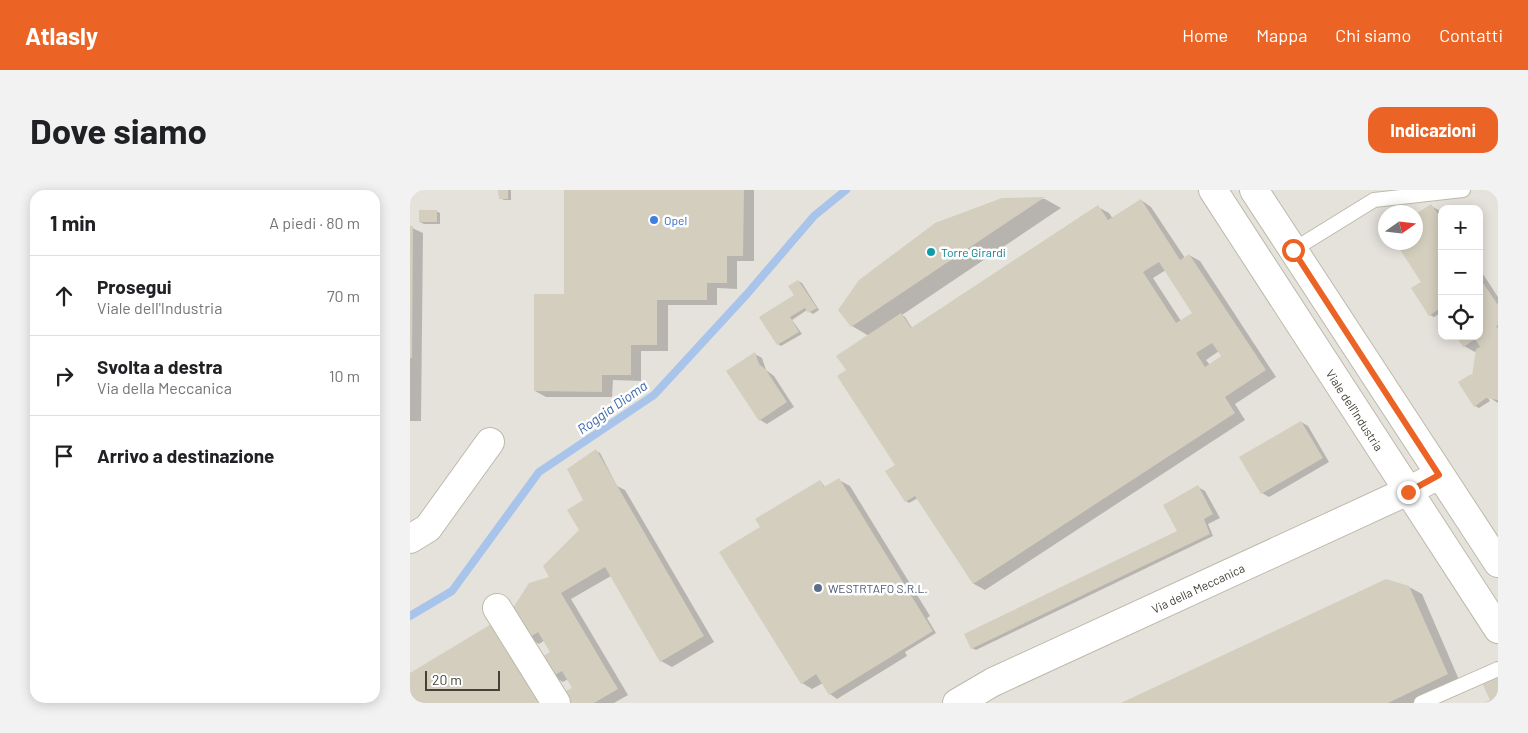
<!DOCTYPE html>
<html lang="it">
<head>
<meta charset="utf-8">
<style>
	body { margin:0; font-family:Barlow,sans-serif; background:#f2f2f2; color:#202124 }
	.controls { position:absolute; right:15px; top:15px; display:grid; overflow:hidden; border-radius:10px; box-shadow:0 2px 12px #0003 }
	.controls button { width:45px; height:45px; display:grid; place-items:center; padding:0; border:0; border-bottom:1px solid #e0e0e0; background:#fff; color:#202124; font:25px sans-serif }
	.compass { position:absolute; left:968px; top:15px; width:45px; height:45px; border-radius:50%; background:#fff; box-shadow:0 2px 12px #0003; rotate:76deg }
	.scale { position:absolute; left:15px; bottom:12px; width:75px; box-sizing:border-box; padding-left:5px; border:2px solid #454237; border-top:0; font-size:14px; line-height:18px; white-space:nowrap; color:#454237; -webkit-text-stroke:4px #fff; paint-order:stroke }
	.stop { position:absolute; width:15px; height:15px; margin:-11px; border:4px solid #eb6425; border-radius:50%; background:#fff }
	.stop.end { background:#eb6425; border-color:#fff; box-shadow:0 1px 5px #0008 }
	.list { margin:0; padding:0; list-style:none }
	h2 { display:flex; justify-content:space-between; align-items:center; height:65px; margin:0; padding:0 20px; font-size:21px }
	h2 small { font-size:16px; font-weight:400; color:#757577 }
	.list li { display:grid; grid-template-columns:32px 1fr auto; gap:15px; align-items:center; box-sizing:border-box; height:80px; padding:0 20px; border-top:1px solid #e0e0e0 }
	.list b { display:block; font-size:19px; white-space:nowrap }
	.list p { margin:0; font-size:16px; white-space:nowrap; color:#757577 }
	.list em { font-size:16px; font-style:normal; color:#757577 }
	.icon { flex:none; width:28px; height:28px; fill:none; stroke:currentColor; stroke-width:2; stroke-linecap:round; stroke-linejoin:round }
	.map { position:relative; flex:none; width:1088px; height:513px; overflow:hidden; border-radius:15px }
	header { display:flex; align-items:center; gap:30px; box-sizing:border-box; height:70px; padding:0 25px; background:#eb6425; color:#fff }
	header strong { font-size:24px }
	nav { display:flex; gap:28px; margin-inline-start:auto; font-size:18px }
	.intro { display:flex; align-items:center; justify-content:space-between; box-sizing:border-box; height:120px; padding:0 30px }
	h1 { margin:0; font-size:35px }
	.button { padding:12px 22px; border-radius:15px; background:#eb6425; color:#fff; font-size:18px; font-weight:700 }
	main { display:flex; gap:30px; padding:0 30px }
	aside { flex:1; background:#fff; border-radius:15px; box-shadow:0 2px 12px #0003 }
	.map>svg:first-child { display:block }
</style>
</head>
<body>
<header>
<strong>Atlasly</strong>
<nav><a>Home</a><a>Mappa</a><a>Chi siamo</a><a>Contatti</a></nav>
</header>
<div class="intro"><h1>Dove siamo</h1><a class="button">Indicazioni</a></div>
<main>
<aside>
<h2>1 min<small>A piedi · 80 m</small></h2>
<ul class="list">
<li><svg class="icon" aria-label="ahead" viewBox="0 0 24 24"><path d="M12 20V5M6 11l6-6 6 6"/></svg><div><b>Prosegui</b><p>Viale dell'Industria</p></div><em>70 m</em></li>
<li><svg class="icon" aria-label="right" viewBox="0 0 24 24"><path d="M7 20v-9h11M14 6l5 5-5 5"/></svg><div><b>Svolta a destra</b><p>Via della Meccanica</p></div><em>10 m</em></li>
<li><svg class="icon" aria-label="arrive" viewBox="0 0 24 24"><path d="M6 21V4h12l-3 4 3 4H6"/></svg><div><b>Arrivo a destinazione</b></div></li>
</ul>
</aside>
<div class="map">
<svg width="1088" height="513" viewBox="0 0 1088 513">
	<rect width="100%" height="100%" fill="#f2f1e7"/>
	<path fill="#e5e2dc" fill-rule="evenodd" d="M0 0H1088V513H0ZM1032 19H1069V146H1032ZM976 22H1006V52H976Z"/>
	<g fill="#0003" fill-rule="evenodd">
		<path d="M90 0H101V10H94L90 8Z"/>
		<path d="M155 0H344V71H327V99L307 98V115H258V161H231V191L203 190 202 207H136L125 201 155 105Z"/>
		<path d="M592 9H635L651 18 492 125 495 127 502 138 688 17 699 23 703 29 731 10 741 17 775 68 779 65 790 71 866 187 825 214 835 230 575 400 564 394 508 308 499 313 496 311 489 278 438 180 459 146 442 136 429 120ZM756 80 784 123 771 131 743 88ZM809 161 813 166 800 175 796 170Z"/>
		<path d="M1021 16 1032 22V122L1024 127 1020 125 1006 52V26Z"/>
		<path d="M26 21 30 23V34H14L10 32Z"/>
		<path d="M0 37 13 43 11 231H0Z"/>
		<path d="M1069 78 1088 107V213L1077 206 1080 211 1069 218 1065 216 1061 185 1063 187 1067 160 1065 162 1054 156 1069 146Z"/>
		<path d="M388 91 392 93 409 120 403 124 397 120 382 130 392 144 371 156 368 154 386 105Z"/>
		<path d="M345 164 352 168 356 180 364 186 384 217 357 234 350 230Z"/>
		<path d="M891 232 898 236 919 272 859 307 852 303Z"/>
		<path d="M186 261 190 263 207 296 215 300 304 452 262 477 251 471 201 386 161 409 218 505 204 513H160L164 498 158 489 153 492 142 486 141 462 135 450 129 454 118 448 141 387 170 340Z"/>
		<path d="M429 290 440 296 520 426 517 428 526 443 495 462 497 466 427 509 420 504 413 493 402 499 392 493 352 337 410 291 416 298Z"/>
		<path d="M788 297 795 301 810 328 798 334 803 346 566 460 562 458 770 341Z"/>
		<path d="M999 397 1012 404 1050 492 1006 513H714Z"/>
	</g>
	<g fill="none" stroke-linecap="round" stroke-linejoin="round">
		<path stroke="#a8c4eb" stroke-width="8" d="M0 426 42 401 129 282 244 205 337 104 404 26 436 0"/>
	</g>
	<g fill="#d3cebd" fill-rule="evenodd">
		<path d="M88 0H98V9H89Z"/>
		<path d="M154 0H334L333 66H317V93H297V110H247V155H221V185H192V202L124 201V104H154Z"/>
		<path d="M635 7 441 137 428 120 449 90 525 33 592 8Z"/>
		<path d="M731 9 770 70 779 64 856 180 815 207 825 223 563 394 505 306 495 312 475 281 485 275 427 186 436 180 426 166 491 123 501 138 688 15 698 30ZM749 72 782 123 766 133 733 82ZM802 153 811 166 795 177 786 163Z"/>
		<path d="M1021 14 1032 30V124L1029 119 1019 126 1001 98 1011 92 985 52H1006V24Z"/>
		<rect x="9" y="20" width="18" height="12"/>
		<path d="M0 36H3L2 168H0Z"/>
		<path d="M1069 87 1088 115V135L1086 136 1088 139V210L1076 208 1064 217 1048 192 1061 184 1062 186 1066 159 1070 157 1065 149 1053 157 1046 146H1069Z"/>
		<path d="M388 90 407 118 398 123 395 118 380 127 389 142 367 155 349 127 384 105 378 96Z"/>
		<path d="M345 162 349 174 356 180 377 212 349 231 316 181Z"/>
		<path d="M891 231 913 268 851 304 829 267Z"/>
		<path d="M186 259 294 446 250 472 195 377 151 403 208 499 184 513H158L152 503 162 498 152 481 141 487 130 468 140 462 128 442 117 449 101 421 119 393 139 387 133 376 169 340 157 320 173 310 157 279Z"/>
		<path d="M429 288 523 441 419 505 406 484 391 494 309 362 350 337 345 329 410 290 414 297Z"/>
		<path d="M788 295 803 324 794 329 800 344 561 459 554 444 767 341 753 315Z"/>
		<path d="M976 389 999 396 1038 484 978 513H711Z"/>
		<path d="M83 433 132 513H0V483Z"/>
		<path d="M1088 485V513H1073L1080 510 1071 491Z"/>
	</g>
	<g fill="none" stroke-linecap="round" stroke-linejoin="round">
		<g stroke="#bdbaab" stroke-width="16">
			<g id="service">
				<path d="M883 60 964 10 1053 0"/>
				<path d="M1011 513 1088 479"/>
			</g>
		</g>
		<g stroke="#bdbaab" stroke-width="30">
			<g id="minor">
				<path d="M803 0 1088 439"/>
				<path d="M844 0 1088 373"/>
				<path d="M0 349 18 338 80 252"/>
				<path d="M87 418 146 513"/>
				<path d="M547 513 583 492 998 301 1029 285"/>
			</g>
		</g>
		<use href="#service" stroke="#fff" stroke-width="14"/>
		<use href="#minor" stroke="#fff" stroke-width="28"/>
	</g>
	<g fill="none" stroke-linecap="round" stroke-linejoin="round">
		<path stroke="#eb6425" stroke-width="6" d="M883 60 1029 285 998 302"/>
	</g>
	<circle fill="#3f7fe0" stroke="#fff" stroke-width="2" cx="244" cy="30" r="5"/>
	<circle fill="#0f9aa8" stroke="#fff" stroke-width="2" cx="521" cy="62" r="5"/>
	<circle fill="#5c6f8a" stroke="#fff" stroke-width="2" cx="408" cy="398" r="5"/>
	<g text-anchor="middle" dominant-baseline="central" stroke-width="5" stroke-linejoin="round" paint-order="stroke">
		<g font-size="12" fill="#366cbe" stroke="#fff" text-anchor="start">
			<text x="254" y="30">Opel</text>
		</g>
		<g font-size="12" fill="#0d838f" stroke="#fff" text-anchor="start">
			<text x="531" y="62">Torre Girardi</text>
		</g>
		<g font-size="12" fill="#454237" stroke="#fff">
			<text transform="translate(945 220) rotate(57)">Viale dell'Industria</text>
			<text transform="translate(788 398) rotate(-25)">Via della Meccanica</text>
		</g>
		<g font-size="12" fill="#4e5e75" stroke="#fff" text-anchor="start">
			<text x="418" y="398">WESTRTAFO S.R.L.</text>
		</g>
		<g font-size="14" font-style="italic" fill="#3766aa" stroke="#fff">
			<text transform="translate(202 217) rotate(-35)">Roggia Dioma</text>
		</g>
	</g>
</svg>
<div class="controls">
<button>+</button>
<button>−</button>
<button><svg class="icon" aria-label="locate" viewBox="0 0 24 24"><circle cx="12" cy="12" r="6"/><path d="M12 2v4M12 18v4M2 12h4M18 12h4"/></svg></button>
</div>
<svg class="compass" viewBox="-18 -18 36 36"><path d="M0-13l5 13h-10z" fill="#e53935"/><path d="M0 13l5-13h-10z" fill="#757577"/></svg>
<div class="scale">20 m</div>
<div class="stop" style="left:883px;top:60px"></div>
<div class="stop end" style="left:998px;top:302px"></div>
</div>
</main>
</body>
</html>
